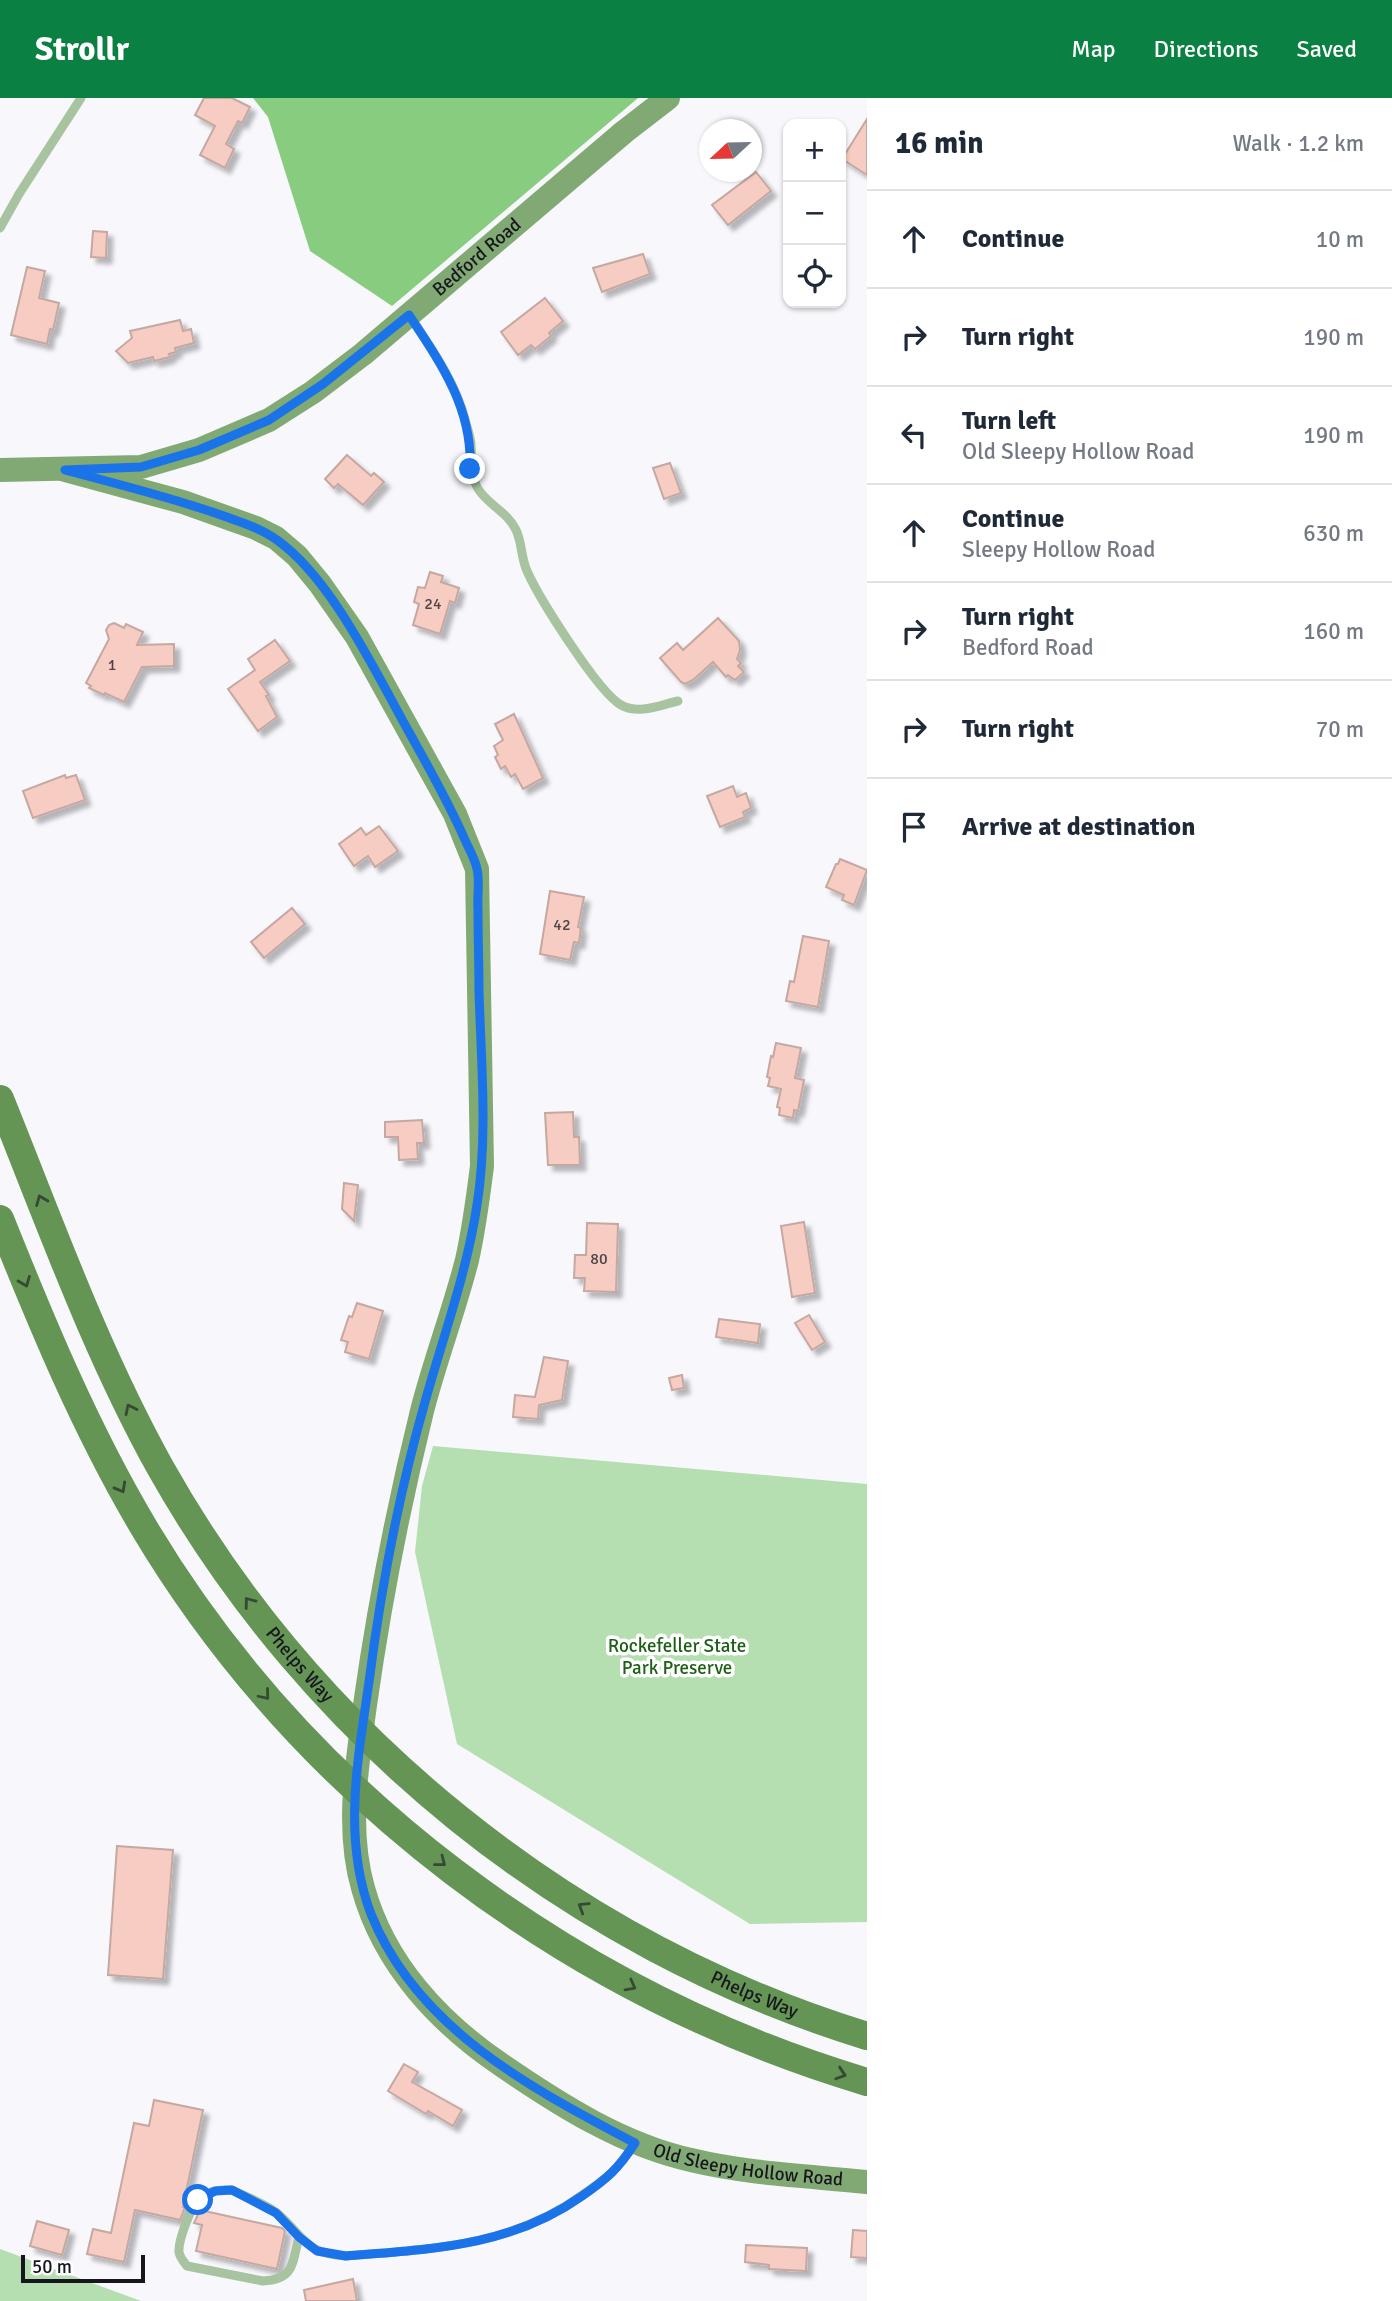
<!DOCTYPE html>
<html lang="en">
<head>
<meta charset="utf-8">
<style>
	body { margin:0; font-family:Signika,sans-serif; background:#f2f2f3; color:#1f2937 }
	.controls { position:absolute; right:21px; top:21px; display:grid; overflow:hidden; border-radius:14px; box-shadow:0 2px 5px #0004 }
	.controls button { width:63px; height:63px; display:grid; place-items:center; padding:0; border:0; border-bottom:2px solid #e0e1e3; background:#fff; color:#1f2937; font:35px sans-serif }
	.compass { position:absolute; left:699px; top:21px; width:63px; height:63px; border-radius:50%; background:#fff; box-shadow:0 2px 5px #0004; rotate:248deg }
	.scale { position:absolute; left:21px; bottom:18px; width:124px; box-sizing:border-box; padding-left:7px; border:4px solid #17161f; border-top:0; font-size:19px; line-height:24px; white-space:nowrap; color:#17161f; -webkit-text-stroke:5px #fff; paint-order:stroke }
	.stop { position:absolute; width:21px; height:21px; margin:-16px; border:5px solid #1a73e8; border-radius:50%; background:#fff }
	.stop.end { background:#1a73e8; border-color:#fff; box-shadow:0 2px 7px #0008 }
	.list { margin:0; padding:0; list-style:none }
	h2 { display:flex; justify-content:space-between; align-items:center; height:91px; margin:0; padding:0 28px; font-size:30px }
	h2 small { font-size:23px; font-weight:400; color:#747a83 }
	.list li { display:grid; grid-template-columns:46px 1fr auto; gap:21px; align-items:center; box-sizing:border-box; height:98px; padding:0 28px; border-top:2px solid #e0e1e3 }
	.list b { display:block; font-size:26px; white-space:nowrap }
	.list p { margin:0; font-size:23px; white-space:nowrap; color:#747a83 }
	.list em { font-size:23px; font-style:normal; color:#747a83 }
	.icon { flex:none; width:38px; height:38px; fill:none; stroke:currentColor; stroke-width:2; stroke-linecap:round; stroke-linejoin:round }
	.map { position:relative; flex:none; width:867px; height:2203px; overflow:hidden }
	header { display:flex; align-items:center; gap:42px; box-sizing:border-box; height:98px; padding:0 35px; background:#0b8043; color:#fff }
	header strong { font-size:33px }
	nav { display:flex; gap:38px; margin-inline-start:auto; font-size:24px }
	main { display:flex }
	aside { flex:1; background:#fff }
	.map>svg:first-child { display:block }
</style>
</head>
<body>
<header>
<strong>Strollr</strong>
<nav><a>Map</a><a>Directions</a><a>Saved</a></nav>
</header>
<main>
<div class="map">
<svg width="867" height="2203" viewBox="0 0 867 2203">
	<defs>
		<filter id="shadow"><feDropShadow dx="5.5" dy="5.5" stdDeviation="2" flood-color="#0004"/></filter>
	</defs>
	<rect width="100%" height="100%" fill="#f7f7fc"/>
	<g fill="#b5dfb0">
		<path d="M433 1348 867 1386V1824L750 1826 457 1646 415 1454 422 1388Z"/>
		<path d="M0 2151 141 2203H0Z"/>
	</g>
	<path fill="#88cc7f" d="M253 0H638L392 208 310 153 268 19Z"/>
	<g fill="#f7ccc2" stroke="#c4a8a1" stroke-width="2" filter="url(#shadow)">
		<path d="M204 0H232L250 9 242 25 238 23 226 46 234 51 225 70 200 57 215 28 195 17Z"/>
		<path d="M867 21V77L842 61Z"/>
		<path d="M756 74 771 93 728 127 712 107Z"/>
		<path d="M93 133 107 134 106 160 91 159Z"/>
		<path d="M643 156 650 176 602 194 593 170Z"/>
		<path d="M27 169 45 173 39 200 59 205 53 232 50 231 47 246 11 237Z"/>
		<path d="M545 200 563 223 549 235 551 238 535 251 531 247 518 257 501 234Z"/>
		<path d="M180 222 183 233 191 231 194 245 175 250 176 254 169 256 170 259 154 263 153 259 128 265 116 253 132 240 130 233Z"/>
		<path d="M347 357 371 378 374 375 384 384 363 407 338 386 334 390 325 381Z"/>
		<path d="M670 365 681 395 664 401 653 370Z"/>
		<path d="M430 474 443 478 441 484 459 490 455 505 450 503 440 536 413 527 419 506 414 504 418 489 425 490Z"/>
		<path d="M718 520 739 543 740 552 737 561 741 565 738 568 744 574 735 582 728 577 726 579 713 564 693 582 685 586 681 584 660 560 677 545 683 552Z"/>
		<path d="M114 525 124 530 126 526 143 534 137 547 174 546V568L142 569 124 604 105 595 104 597 89 590 91 588 86 585 109 541 106 532 109 527Z"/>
		<path d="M275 542 290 563 260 584 269 597 266 598 277 619 258 633 228 591 255 572 248 561Z"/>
		<path d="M514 616 543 680 523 691 515 676 511 679 505 668 501 671 495 659 498 657 494 648 503 642 495 626Z"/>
		<path d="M65 677 66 680 76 677 85 702 33 720 23 693Z"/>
		<path d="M733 688 737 699 746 695 751 710 743 714 745 719 720 729 707 698Z"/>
		<path d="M379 728 398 753 375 769 368 758 354 768 339 746 361 730 366 737Z"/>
		<path d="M840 761 867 772 854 807 842 802 844 797 826 789 836 766H838Z"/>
		<path d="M550 793 584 799 578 829 581 830 579 845 574 844 570 862 540 856Z"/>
		<path d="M292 810 305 826 264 860 251 844Z"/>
		<path d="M803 838 829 843 818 909 786 903 790 883 794 884Z"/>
		<path d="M776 945 801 950 795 980 804 982 798 1013 794 1012 793 1020 779 1017 780 1010 777 1009 781 991 768 988 770 980 767 979 771 958 773 959Z"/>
		<path d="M573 1014 574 1039H579L580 1067H548L545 1015Z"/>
		<path d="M422 1022 424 1045H417L418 1061 399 1062 398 1039H385V1024Z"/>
		<path d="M344 1085 358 1087 354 1123 342 1111Z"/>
		<path d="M804 1124 815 1195 792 1199 781 1128Z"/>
		<path d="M587 1125 618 1126 616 1194 584 1193 585 1180H574L575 1157H586Z"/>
		<path d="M357 1205 383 1213 369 1261 345 1254 348 1244 341 1242 349 1218 352 1219Z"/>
		<path d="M809 1217 825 1244 812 1252 795 1225Z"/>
		<path d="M719 1221 760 1226 758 1245 716 1239Z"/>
		<path d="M544 1259 568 1263 562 1302 539 1307 538 1321 513 1319 515 1297 535 1299Z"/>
		<path d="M682 1277 684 1290 672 1292 669 1280Z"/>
		<path d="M117 1748 173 1752 163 1881 108 1877Z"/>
		<path d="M404 1966 418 1974 412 1984 462 2012 453 2028 428 2013 426 2016 388 1993Z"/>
		<path d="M154 2002 203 2012 183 2109H185L180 2122 135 2112 124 2164 87 2156 93 2131 111 2135 134 2025 149 2028Z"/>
		<path d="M200 2112 282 2130 285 2133 277 2171 196 2153 202 2127 194 2125Z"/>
		<path d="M37 2123 69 2132 62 2157 30 2148Z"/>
		<path d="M853 2132 867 2133V2160L851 2159Z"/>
		<path d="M746 2147 807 2150 806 2173 769 2171V2167L745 2164Z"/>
		<path d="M353 2181 357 2203H306L304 2192Z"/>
	</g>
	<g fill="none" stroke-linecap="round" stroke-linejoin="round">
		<g stroke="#a8c3a0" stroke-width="9">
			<path d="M0 130 19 96 81 0"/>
			<path d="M410 218C431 250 455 283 465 321 467 330 471 339 471 347 472 363 469 374 477 389 486 406 507 413 516 432 522 444 521 460 527 473 539 500 598 594 621 607 639 617 660 607 678 603"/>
			<path d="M299 2139C292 2165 295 2181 263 2183L187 2168C184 2164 180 2160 179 2154 178 2143 191 2108 199 2101 208 2093 220 2091 232 2092 247 2099 264 2105 277 2115 305 2139 303 2155 346 2158 430 2151 510 2149 581 2098 606 2081 618 2072 634 2046"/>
		</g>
		<g stroke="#81a974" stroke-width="24">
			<path id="s1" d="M0 372 141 369 199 352 269 322 313 294 363 256 624 34 668 0"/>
			<path id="s2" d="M65 372 183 404 256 430 276 440 297 458 320 486 357 539 455 716 477 771 482 1068C478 1100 474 1131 467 1162 454 1213 435 1262 422 1313 398 1410 379 1508 365 1607 357 1667 346 1731 363 1790 384 1866 439 1925 503 1968 560 2007 623 2047 691 2062 749 2076 809 2078 867 2084"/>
		</g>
		<g stroke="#649554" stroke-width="28">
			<path id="s3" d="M0 1001C50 1125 95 1252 160 1369 312 1640 570 1847 867 1938"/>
			<path d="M0 1121C42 1226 85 1330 143 1428 303 1697 569 1895 867 1984"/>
		</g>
	</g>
	<defs><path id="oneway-chevron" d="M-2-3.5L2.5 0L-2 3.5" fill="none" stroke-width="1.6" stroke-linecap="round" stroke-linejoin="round" transform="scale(1.75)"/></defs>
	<g stroke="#364934">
		<use href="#oneway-chevron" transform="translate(41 1102) rotate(-112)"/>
		<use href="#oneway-chevron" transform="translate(25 1184) rotate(68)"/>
		<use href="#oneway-chevron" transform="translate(130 1311) rotate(-116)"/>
		<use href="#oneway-chevron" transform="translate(121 1390) rotate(61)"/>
		<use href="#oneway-chevron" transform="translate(249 1504) rotate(-127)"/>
		<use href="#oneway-chevron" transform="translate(265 1597) rotate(50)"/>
		<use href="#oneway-chevron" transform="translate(441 1764) rotate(38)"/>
		<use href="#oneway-chevron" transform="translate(583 1809) rotate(-148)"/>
		<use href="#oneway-chevron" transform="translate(631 1888) rotate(28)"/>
		<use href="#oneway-chevron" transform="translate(841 1976) rotate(18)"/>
	</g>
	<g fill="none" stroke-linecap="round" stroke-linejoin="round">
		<path stroke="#1a73e8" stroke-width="9" d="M198 2102 215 2093 232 2092 276 2115 299 2139 317 2153 346 2158C431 2151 510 2149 582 2098 608 2080 618 2071 635 2045 531 1990 417 1931 371 1816 342 1740 358 1661 369 1584 381 1490 399 1395 425 1304 443 1239 467 1174 477 1107 488 1038 481 963 479 893 479 866 478 839 478 812 477 799 480 783 477 771 475 761 469 751 465 742 449 705 429 670 409 634 376 575 332 481 277 442 261 430 240 424 221 417 170 399 117 386 65 372L141 369 199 352 269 322 323 286 409 217C441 265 473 311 470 371"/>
	</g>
	<g text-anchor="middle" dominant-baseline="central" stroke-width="7" stroke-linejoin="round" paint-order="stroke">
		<g font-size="16" fill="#4f4448">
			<text x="433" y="506">24</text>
			<text x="112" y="567">1</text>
			<text x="562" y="827">42</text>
			<text x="599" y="1161">80</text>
		</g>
		<g font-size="19" fill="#17161f" stroke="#fff">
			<text stroke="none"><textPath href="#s1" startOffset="542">Bedford Road</textPath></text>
			<text stroke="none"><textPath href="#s3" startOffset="644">Phelps Way</textPath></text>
			<text stroke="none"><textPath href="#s3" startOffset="1211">Phelps Way</textPath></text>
			<text stroke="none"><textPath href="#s2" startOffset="2146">Old Sleepy Hollow Road</textPath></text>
		</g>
		<g font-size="19" fill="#1c5f15" stroke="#fff">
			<text x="677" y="1548">Rockefeller State<tspan x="677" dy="22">Park Preserve</tspan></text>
		</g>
	</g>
</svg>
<div class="controls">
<button>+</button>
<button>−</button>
<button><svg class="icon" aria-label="locate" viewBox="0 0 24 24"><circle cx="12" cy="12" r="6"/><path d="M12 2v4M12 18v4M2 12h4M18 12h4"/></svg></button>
</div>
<svg class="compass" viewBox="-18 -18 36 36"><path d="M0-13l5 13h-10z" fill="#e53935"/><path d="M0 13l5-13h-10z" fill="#747a83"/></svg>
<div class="scale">50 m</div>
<div class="stop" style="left:198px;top:2102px"></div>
<div class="stop end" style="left:470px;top:371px"></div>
</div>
<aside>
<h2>16 min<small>Walk · 1.2 km</small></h2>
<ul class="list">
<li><svg class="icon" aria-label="ahead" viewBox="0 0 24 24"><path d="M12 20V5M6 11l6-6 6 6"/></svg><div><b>Continue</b></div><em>10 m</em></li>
<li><svg class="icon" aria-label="right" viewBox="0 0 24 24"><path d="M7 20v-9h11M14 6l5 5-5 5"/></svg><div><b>Turn right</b></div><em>190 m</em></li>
<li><svg class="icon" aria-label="left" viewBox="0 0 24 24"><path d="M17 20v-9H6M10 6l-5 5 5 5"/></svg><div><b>Turn left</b><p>Old Sleepy Hollow Road</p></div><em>190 m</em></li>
<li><svg class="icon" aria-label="ahead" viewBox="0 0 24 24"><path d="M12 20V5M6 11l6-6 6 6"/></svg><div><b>Continue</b><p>Sleepy Hollow Road</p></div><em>630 m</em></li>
<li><svg class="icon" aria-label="right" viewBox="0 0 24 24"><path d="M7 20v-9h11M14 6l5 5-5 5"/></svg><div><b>Turn right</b><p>Bedford Road</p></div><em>160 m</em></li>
<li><svg class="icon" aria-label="right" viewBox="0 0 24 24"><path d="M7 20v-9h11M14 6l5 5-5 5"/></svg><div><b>Turn right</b></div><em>70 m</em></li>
<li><svg class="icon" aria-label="arrive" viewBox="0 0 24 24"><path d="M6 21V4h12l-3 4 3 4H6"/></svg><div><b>Arrive at destination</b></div></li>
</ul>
</aside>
</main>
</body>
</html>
